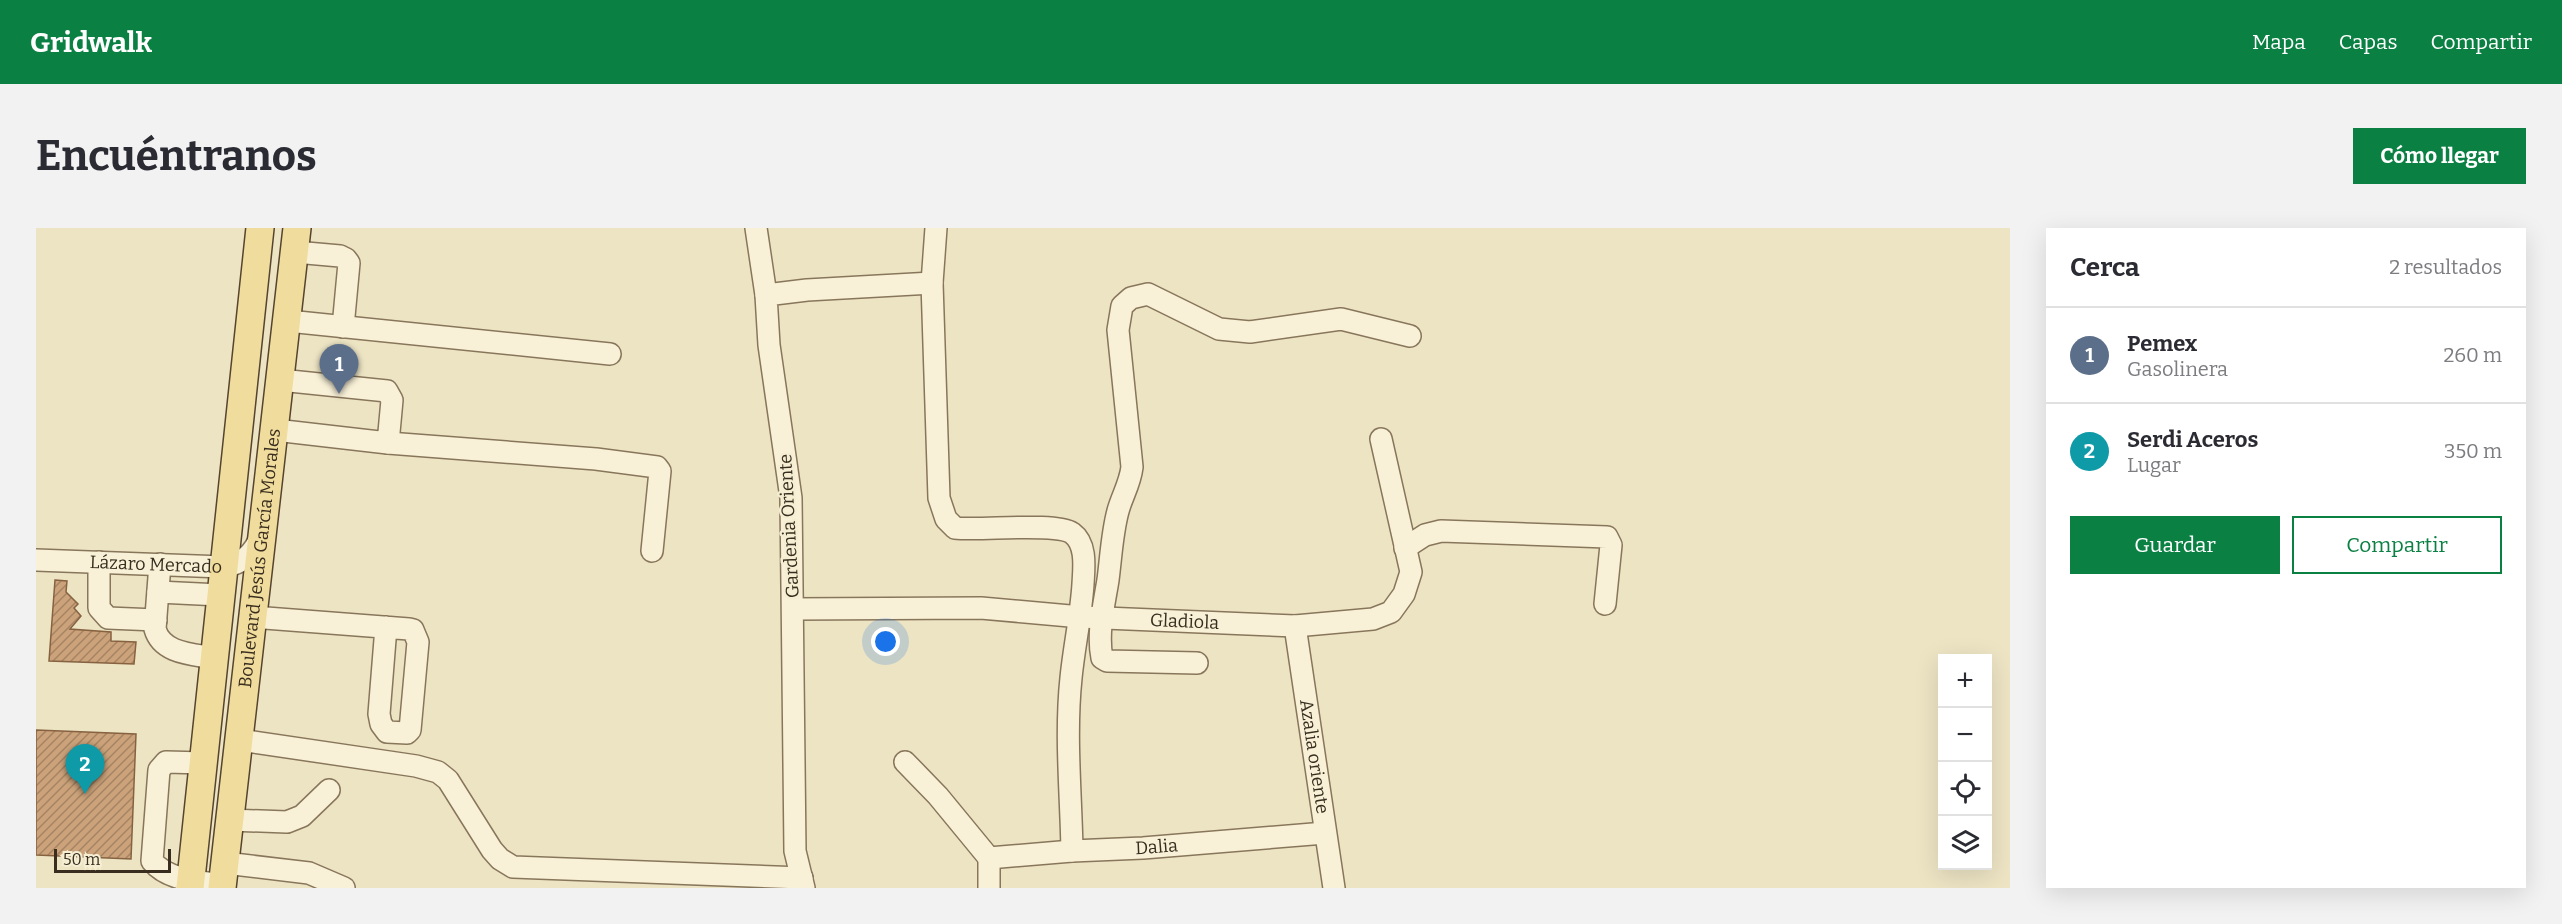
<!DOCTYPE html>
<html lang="es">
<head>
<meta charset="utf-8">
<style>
	body { margin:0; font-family:Bitter,serif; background:#f2f2f3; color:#2b2b33 }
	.controls { position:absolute; right:18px; bottom:18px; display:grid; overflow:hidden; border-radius:0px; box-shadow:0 6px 24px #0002 }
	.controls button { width:54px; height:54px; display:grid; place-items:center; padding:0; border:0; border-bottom:2px solid #e1e1e2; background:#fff; color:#2b2b33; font:30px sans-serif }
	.scale { position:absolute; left:18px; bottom:15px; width:117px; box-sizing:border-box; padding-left:6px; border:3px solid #382d1e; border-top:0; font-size:16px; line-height:21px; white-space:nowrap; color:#382d1e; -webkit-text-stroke:4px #f5eed3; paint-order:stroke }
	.you { position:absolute; left:850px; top:414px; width:21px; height:21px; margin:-15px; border:4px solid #fff; border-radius:50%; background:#1a73e8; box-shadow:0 0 0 9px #1a73e833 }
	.badge { display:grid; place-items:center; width:39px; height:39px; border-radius:50%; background:#0b8043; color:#fff; font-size:20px; font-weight:700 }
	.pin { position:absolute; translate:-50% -50px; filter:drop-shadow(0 2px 3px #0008) }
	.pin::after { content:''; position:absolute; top:32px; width:21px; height:18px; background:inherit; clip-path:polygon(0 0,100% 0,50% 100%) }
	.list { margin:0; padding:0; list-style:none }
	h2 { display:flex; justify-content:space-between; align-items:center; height:78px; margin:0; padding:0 24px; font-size:26px }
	h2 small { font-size:20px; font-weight:400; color:#7c7c81 }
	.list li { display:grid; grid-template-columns:39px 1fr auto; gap:18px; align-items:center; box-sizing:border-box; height:96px; padding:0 24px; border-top:2px solid #e1e1e2 }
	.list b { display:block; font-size:22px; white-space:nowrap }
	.list p { margin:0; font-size:20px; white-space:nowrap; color:#7c7c81 }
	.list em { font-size:20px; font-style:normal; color:#7c7c81 }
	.actions { display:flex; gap:12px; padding:18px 24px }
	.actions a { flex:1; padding:14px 0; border:2px solid #0b8043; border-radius:0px; text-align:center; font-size:21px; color:#0b8043 }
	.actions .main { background:#0b8043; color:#fff }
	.icon { flex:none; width:33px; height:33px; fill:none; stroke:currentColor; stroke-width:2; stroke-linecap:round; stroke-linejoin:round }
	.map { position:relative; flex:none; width:1974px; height:660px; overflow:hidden; border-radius:0px }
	header { display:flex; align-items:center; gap:36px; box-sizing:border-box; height:84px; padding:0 30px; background:#0b8043; color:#fff }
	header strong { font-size:28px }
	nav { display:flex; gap:33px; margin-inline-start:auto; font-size:21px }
	.intro { display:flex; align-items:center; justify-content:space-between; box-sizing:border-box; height:144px; padding:0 36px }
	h1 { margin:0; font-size:42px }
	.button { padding:15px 27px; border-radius:0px; background:#0b8043; color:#fff; font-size:21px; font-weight:700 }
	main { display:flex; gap:36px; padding:0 36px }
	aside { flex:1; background:#fff; border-radius:0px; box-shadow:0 6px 24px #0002 }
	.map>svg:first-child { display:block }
</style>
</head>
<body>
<header>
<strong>Gridwalk</strong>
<nav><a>Mapa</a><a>Capas</a><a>Compartir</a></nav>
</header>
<div class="intro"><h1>Encuéntranos</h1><a class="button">Cómo llegar</a></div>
<main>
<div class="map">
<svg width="1974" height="660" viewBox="0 0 1974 660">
	<defs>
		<pattern id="building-hatch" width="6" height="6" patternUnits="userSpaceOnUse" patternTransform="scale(1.5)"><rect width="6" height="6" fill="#cba27a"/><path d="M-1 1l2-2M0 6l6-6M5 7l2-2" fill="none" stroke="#a68463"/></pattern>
	</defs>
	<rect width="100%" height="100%" fill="#ede4c4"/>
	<g fill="url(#building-hatch)" stroke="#866241" stroke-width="1.5">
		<path d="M19 352 31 353 30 364 42 376 38 380 45 388 34 401 75 404V413L100 414 98 436 13 433Z"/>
		<path d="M0 502 100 506 95 631 0 627Z"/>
	</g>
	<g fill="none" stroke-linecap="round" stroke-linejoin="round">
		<g stroke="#88765b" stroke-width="24">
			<g id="minor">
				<path d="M720 0 730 67"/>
				<path d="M900 0 896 55 903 270 910 291 919 300C944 303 1019 294 1036 305 1051 316 1048 339 1047 356 1045 388 1038 419 1035 450 1029 507 1035 566 1036 623"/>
				<path d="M259 24 304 28 310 31 313 35 307 99"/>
				<path d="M252 93 574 126"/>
				<path d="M239 202 352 215 356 172 351 163 244 152"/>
				<path d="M352 215 560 231 621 239 624 243 616 323"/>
				<path d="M1369 320 1389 307 1405 303 1571 309 1575 317 1569 376"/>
				<path id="s1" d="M0 332 187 339C207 335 217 327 225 308"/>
				<path d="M63 334V380L72 390 120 392"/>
				<path d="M124 336 119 401C126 426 157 426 178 430"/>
				<path d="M122 364 184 367"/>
				<path id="s2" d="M757 381 945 380 1045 389 1259 398 1337 391 1355 384 1368 366 1375 344 1345 211"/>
				<path d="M216 389 373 401 377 402 382 414 374 502 371 505 351 504 345 496 343 486 350 399"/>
				<path id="s3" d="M1259 398 1298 660"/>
				<path d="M1161 435 1071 433 1066 430C1061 405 1068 377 1072 352 1075 329 1076 305 1082 283 1086 268 1094 256 1096 239L1082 102 1086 78 1095 70 1112 66 1183 101 1214 104 1305 91 1374 108"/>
				<path d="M204 512 380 538 402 544 412 552 456 622 464 631 477 639 766 650"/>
				<path d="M869 534 902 568 953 630"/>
				<path d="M168 535 130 534 123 542 116 633C131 652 164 655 186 656"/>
				<path d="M193 592 251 594 266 588 293 562"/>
				<path id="s4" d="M953 630 1036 623 1107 620 1289 605"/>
				<path d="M189 635 273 645 308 660"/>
				<path d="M768 660 759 623 755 270 733 117 730 67 771 62 896 55"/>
				<path d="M953 660V630"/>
			</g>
		</g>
		<g stroke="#55442f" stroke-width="30">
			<g id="major">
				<path d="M154 660 224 0"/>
				<path id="s5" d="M186 660 261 0"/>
			</g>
		</g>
		<use href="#minor" stroke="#f8f1d7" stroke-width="21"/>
		<use href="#major" stroke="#f0dc9c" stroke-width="27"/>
	</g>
	<g text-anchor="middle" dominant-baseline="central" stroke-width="5" stroke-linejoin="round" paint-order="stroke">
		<g font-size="18" fill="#382d1e" stroke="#f5eed3">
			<text transform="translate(753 298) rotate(-93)">Gardenia Oriente</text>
			<text stroke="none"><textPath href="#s5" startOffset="332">Boulevard Jesús García Morales</textPath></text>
			<text stroke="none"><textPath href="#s1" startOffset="120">Lázaro Mercado</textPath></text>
			<text stroke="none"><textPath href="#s2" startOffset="392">Gladiola</textPath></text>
			<text stroke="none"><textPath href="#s3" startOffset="132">Azalia oriente</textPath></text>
			<text stroke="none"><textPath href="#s4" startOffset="168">Dalia</textPath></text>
		</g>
	</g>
</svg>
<div class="controls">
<button>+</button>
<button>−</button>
<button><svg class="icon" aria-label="locate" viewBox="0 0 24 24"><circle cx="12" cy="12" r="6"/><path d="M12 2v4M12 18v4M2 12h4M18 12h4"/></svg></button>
<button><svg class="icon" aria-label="layers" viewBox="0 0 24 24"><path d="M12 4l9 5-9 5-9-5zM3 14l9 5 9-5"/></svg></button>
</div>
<div class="scale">50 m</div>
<div class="you"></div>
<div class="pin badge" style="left:303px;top:166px;background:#5c6f8a">1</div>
<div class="pin badge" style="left:49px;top:566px;background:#0f9aa8">2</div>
</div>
<aside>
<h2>Cerca<small>2 resultados</small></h2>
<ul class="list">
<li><span class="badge" style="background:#5c6f8a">1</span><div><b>Pemex</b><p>Gasolinera</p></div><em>260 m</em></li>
<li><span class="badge" style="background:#0f9aa8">2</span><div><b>Serdi Aceros</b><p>Lugar</p></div><em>350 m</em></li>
</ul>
<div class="actions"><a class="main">Guardar</a><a>Compartir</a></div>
</aside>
</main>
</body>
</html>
